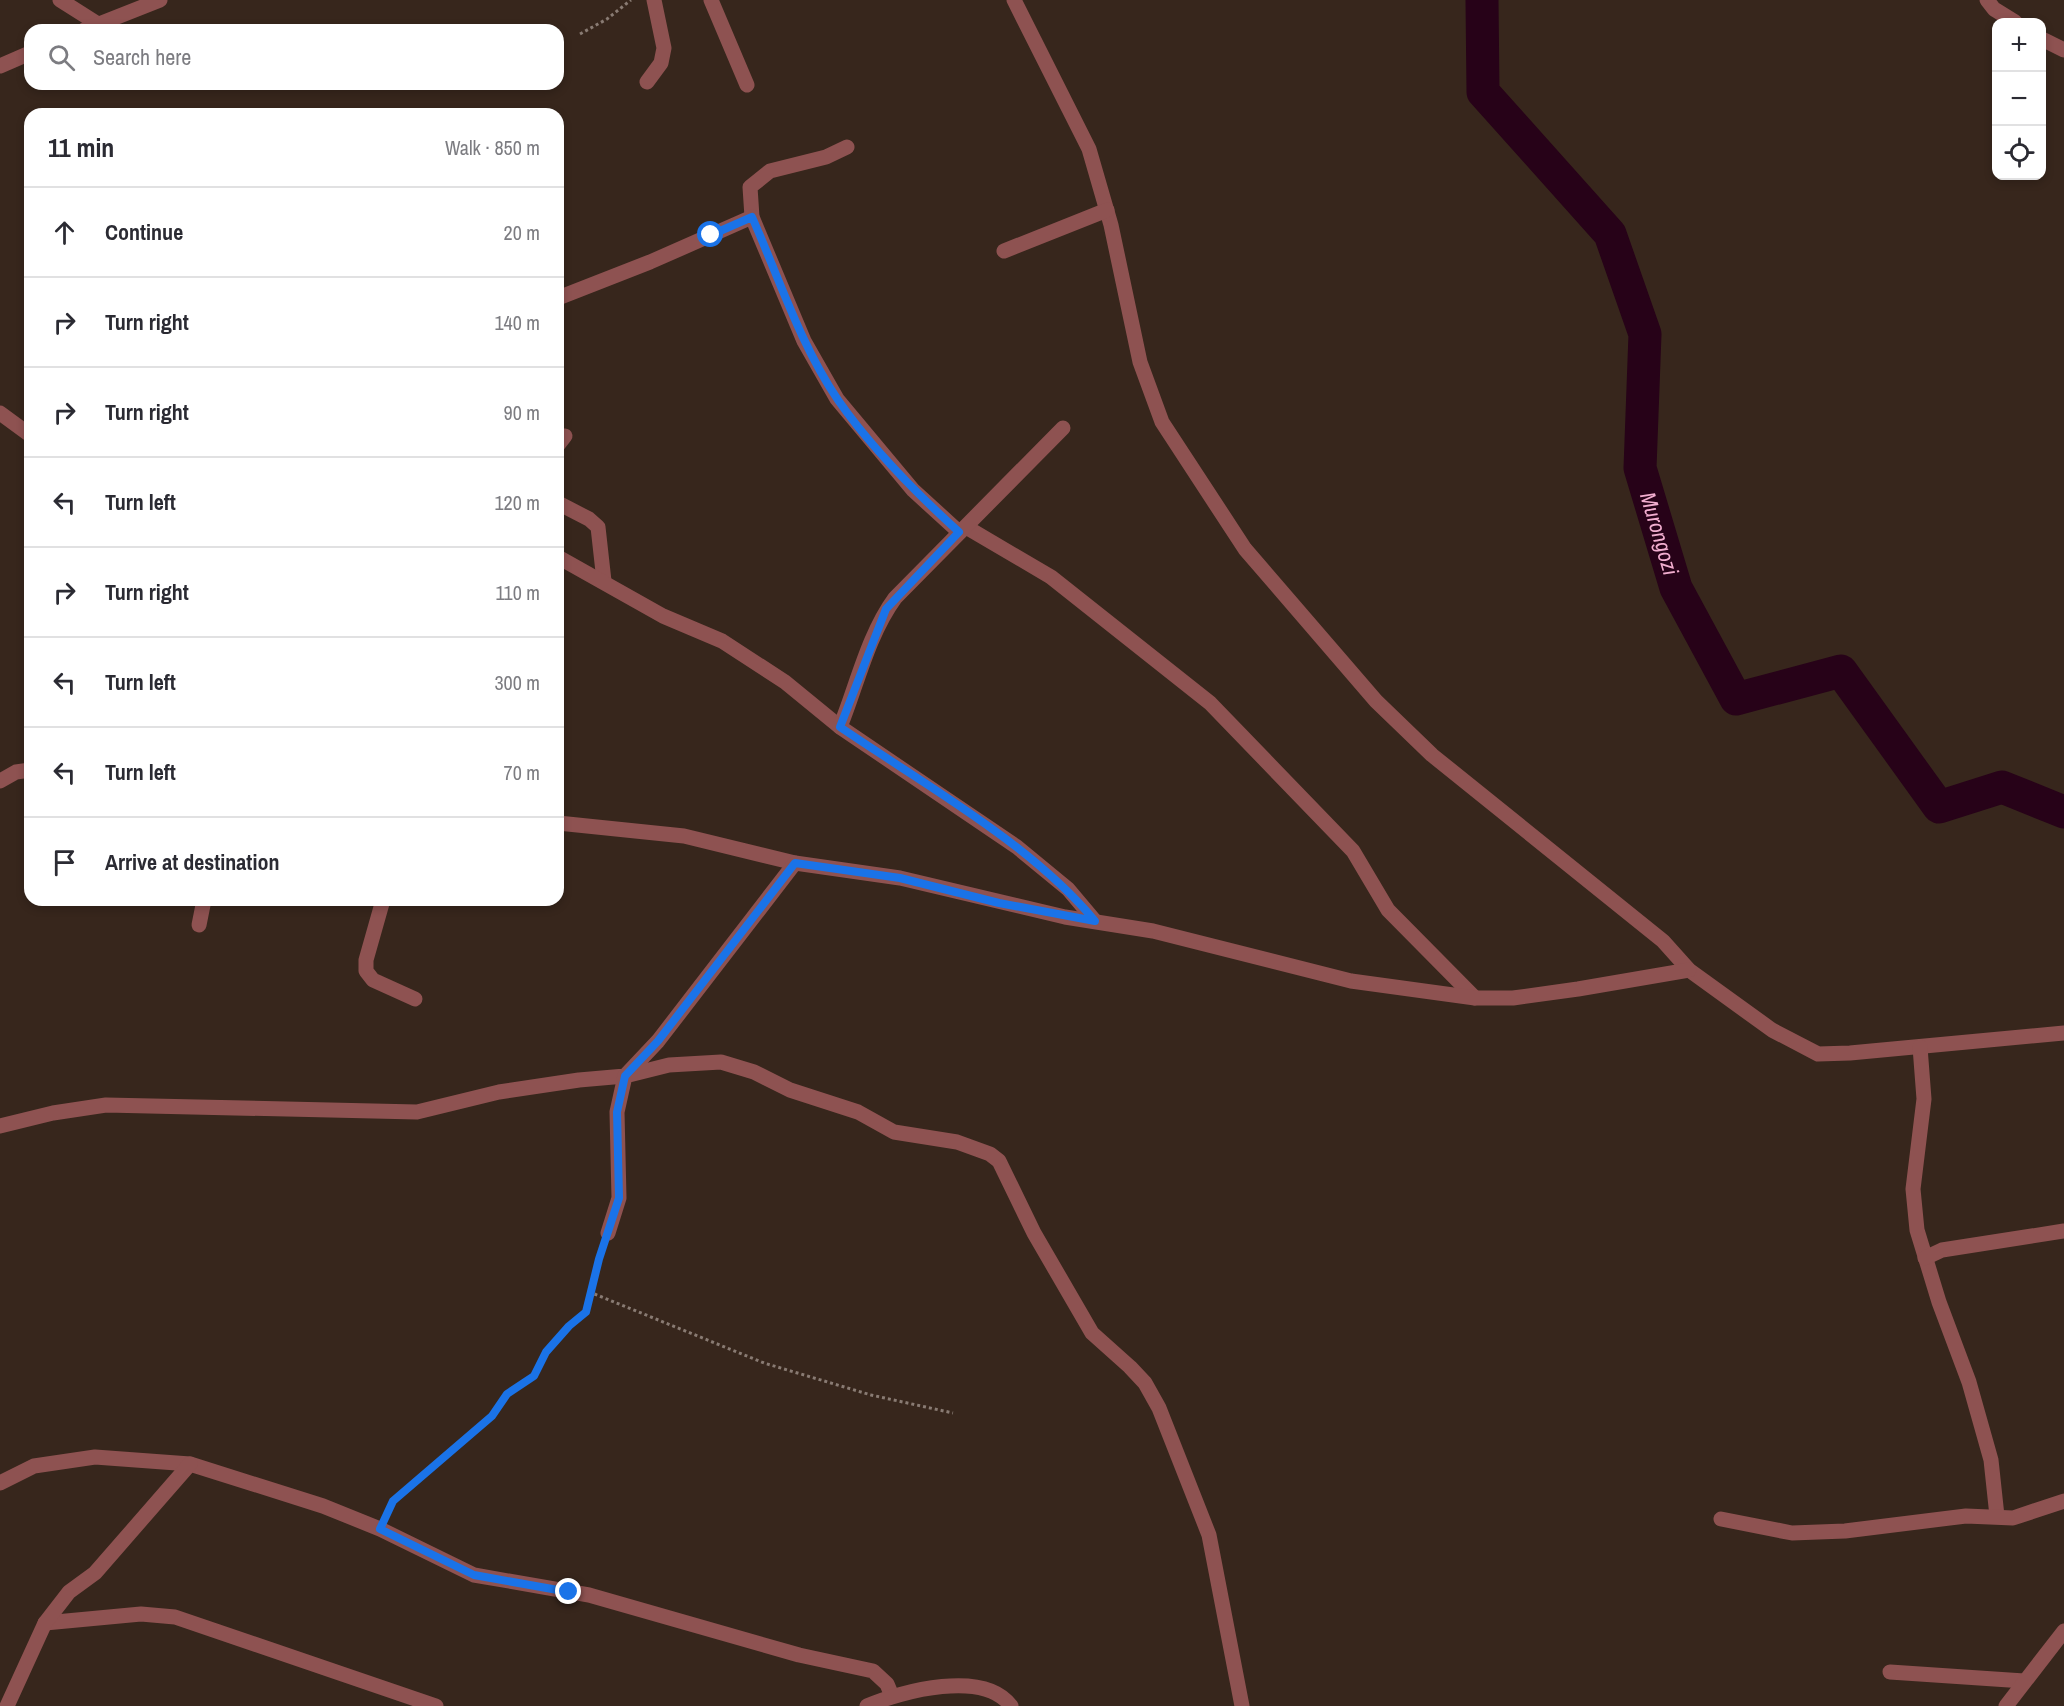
<!DOCTYPE html>
<html lang="en">
<head>
<meta charset="utf-8">
<style>
	body { margin:0; font-family:"Archivo Narrow",sans-serif; background:#f2f2f3; color:#2b2b33 }
	.controls { position:absolute; right:18px; top:18px; display:grid; overflow:hidden; border-radius:12px; box-shadow:0 3px 9px #0003 }
	.controls button { width:54px; height:54px; display:grid; place-items:center; padding:0; border:0; border-bottom:2px solid #e1e1e2; background:#fff; color:#2b2b33; font:30px sans-serif }
	.stop { position:absolute; width:18px; height:18px; margin:-14px; border:4px solid #1a73e8; border-radius:50%; background:#fff }
	.stop.end { background:#1a73e8; border-color:#fff; box-shadow:0 2px 6px #0008 }
	.list { margin:0; padding:0; list-style:none }
	h2 { display:flex; justify-content:space-between; align-items:center; height:78px; margin:0; padding:0 24px; font-size:26px }
	h2 small { font-size:20px; font-weight:400; color:#7c7c81 }
	.list li { display:grid; grid-template-columns:39px 1fr auto; gap:18px; align-items:center; box-sizing:border-box; height:90px; padding:0 24px; border-top:2px solid #e1e1e2 }
	.list b { display:block; font-size:22px; white-space:nowrap }
	.list em { font-size:20px; font-style:normal; color:#7c7c81 }
	.icon { flex:none; width:33px; height:33px; fill:none; stroke:currentColor; stroke-width:2; stroke-linecap:round; stroke-linejoin:round }
	.map { position:relative; flex:none; width:2064px; height:1706px; overflow:hidden }
	.search { position:absolute; background:#fff; box-shadow:0 3px 9px #0003; left:24px; top:24px; width:540px; height:66px; display:flex; align-items:center; gap:15px; box-sizing:border-box; padding:0 21px; border-radius:18px; color:#7c7c81; font-size:22px }
	.panel { position:absolute; background:#fff; box-shadow:0 3px 9px #0003; left:24px; top:108px; width:540px; height:798px; border-radius:18px }
	.map>svg:first-child { display:block }
</style>
</head>
<body>
<div class="map">
<svg width="2064" height="1706" viewBox="0 0 2064 1706">
	<rect width="100%" height="100%" fill="#37261c"/>
	<g fill="none" stroke-linecap="round" stroke-linejoin="round">
		<path stroke="#270218" stroke-width="33" id="s1" d="M1482 0 1483 92 1610 234 1645 334 1640 468 1676 588 1736 699 1841 671 1939 807 2002 787 2064 812"/>
		<g stroke="#897b73" stroke-width="3" stroke-dasharray="3 3" stroke-linecap="butt">
			<path d="M580 34 607 19 631 0"/>
			<path d="M603 1249 592 1293 764 1363 871 1395 953 1413"/>
			<path d="M386 1516 393 1501 492 1416 507 1394 535 1376 546 1351 569 1326 586 1312 592 1293"/>
		</g>
		<g stroke="#8e5251" stroke-width="15">
			<path d="M60 0 98 24"/>
			<path d="M711 0 747 85"/>
			<path d="M1014 0 1089 149 1111 225 1140 362 1162 422 1245 549 1376 701 1432 755 1663 941 1689 970 1772 1030 1818 1054 1850 1053 2064 1033"/>
			<path d="M1987 0 1994 9 2015 22"/>
			<path d="M84 30 160 0"/>
			<path d="M2042 39 2064 50"/>
			<path d="M0 66 30 53"/>
			<path d="M647 82 661 63 664 48 654 0"/>
			<path d="M847 147 826 157 770 171 750 187 752 217 804 341 837 399 913 490 959 532"/>
			<path d="M1004 251 1107 210"/>
			<path d="M558 298 650 262 752 217"/>
			<path d="M0 413 30 435"/>
			<path d="M558 445 565 436"/>
			<path d="M558 503 589 519 598 527 604 581"/>
			<path d="M966 527 1051 577 1210 703 1353 851 1388 910 1475 998"/>
			<path d="M558 557 663 616 722 641 785 682 840 727 1017 847 1068 889 1095 921"/>
			<path d="M840 727C857 685 868 635 895 598L1063 428"/>
			<path d="M0 781 16 772 30 770"/>
			<path d="M558 823 684 836 795 863 900 878 1065 917 1153 931 1351 981 1475 998H1513L1578 989 1689 970"/>
			<path d="M383 900 366 960V971L373 980 415 999"/>
			<path d="M199 925 204 900"/>
			<path d="M1920 1047 1924 1099 1913 1189 1917 1230 1939 1302 1969 1382 1991 1460 1997 1516"/>
			<path d="M0 1126 53 1113 106 1105 417 1112 499 1092 579 1080 625 1076 658 1041 795 863"/>
			<path d="M608 1233 619 1198 617 1112 625 1076 669 1065 721 1062 754 1072 790 1090 858 1112 894 1132 957 1142 990 1154 999 1161 1034 1233 1092 1333 1130 1367 1145 1383 1159 1408 1209 1535 1242 1706"/>
			<path d="M1925 1258 1942 1250 2064 1231"/>
			<path d="M0 1483 34 1466 95 1457 190 1464 323 1506 380 1529 474 1575 589 1595 799 1655 873 1671 887 1684 892 1696"/>
			<path d="M1721 1519 1792 1533 1845 1531 1966 1516 2013 1518 2064 1501"/>
			<path d="M45 1623 141 1614 175 1617 436 1706"/>
			<path d="M1890 1672 2024 1681"/>
			<path d="M7 1706 45 1623 69 1592 95 1573 190 1464"/>
			<path d="M867 1706C902 1691 984 1669 1011 1706"/>
			<path d="M2006 1706 2064 1631"/>
		</g>
	</g>
	<g fill="none" stroke-linecap="round" stroke-linejoin="round">
		<path stroke="#1a73e8" stroke-width="8" d="M569 1592 474 1575 380 1529 393 1501 492 1416 507 1394 534 1376 546 1352 569 1326 586 1312 599 1259 619 1198 617 1112 625 1076 658 1041 795 863 900 878 999 903 1095 921C1030 843 925 785 840 727L886 609 959 532C915 492 872 449 838 400 800 344 779 278 752 217L711 235"/>
	</g>
	<g text-anchor="middle" dominant-baseline="central" stroke-width="4.5" stroke-linejoin="round" paint-order="stroke">
		<g font-size="22" font-style="italic" fill="#f2aecf" stroke="#37261c">
			<text stroke="none"><textPath href="#s1" startOffset="591">Murongozi</textPath></text>
		</g>
	</g>
</svg>
<div class="controls">
<button>+</button>
<button>−</button>
<button><svg class="icon" aria-label="locate" viewBox="0 0 24 24"><circle cx="12" cy="12" r="6"/><path d="M12 2v4M12 18v4M2 12h4M18 12h4"/></svg></button>
</div>
<div class="stop" style="left:711px;top:235px"></div>
<div class="stop end" style="left:569px;top:1592px"></div>
<div class="search"><svg class="icon" aria-label="search" viewBox="0 0 24 24"><circle cx="10" cy="10" r="6"/><path d="M15 15l6 6"/></svg>Search here</div>
<section class="panel">
<h2>11 min<small>Walk · 850 m</small></h2>
<ul class="list">
<li><svg class="icon" aria-label="ahead" viewBox="0 0 24 24"><path d="M12 20V5M6 11l6-6 6 6"/></svg><div><b>Continue</b></div><em>20 m</em></li>
<li><svg class="icon" aria-label="right" viewBox="0 0 24 24"><path d="M7 20v-9h11M14 6l5 5-5 5"/></svg><div><b>Turn right</b></div><em>140 m</em></li>
<li><svg class="icon" aria-label="right" viewBox="0 0 24 24"><path d="M7 20v-9h11M14 6l5 5-5 5"/></svg><div><b>Turn right</b></div><em>90 m</em></li>
<li><svg class="icon" aria-label="left" viewBox="0 0 24 24"><path d="M17 20v-9H6M10 6l-5 5 5 5"/></svg><div><b>Turn left</b></div><em>120 m</em></li>
<li><svg class="icon" aria-label="right" viewBox="0 0 24 24"><path d="M7 20v-9h11M14 6l5 5-5 5"/></svg><div><b>Turn right</b></div><em>110 m</em></li>
<li><svg class="icon" aria-label="left" viewBox="0 0 24 24"><path d="M17 20v-9H6M10 6l-5 5 5 5"/></svg><div><b>Turn left</b></div><em>300 m</em></li>
<li><svg class="icon" aria-label="left" viewBox="0 0 24 24"><path d="M17 20v-9H6M10 6l-5 5 5 5"/></svg><div><b>Turn left</b></div><em>70 m</em></li>
<li><svg class="icon" aria-label="arrive" viewBox="0 0 24 24"><path d="M6 21V4h12l-3 4 3 4H6"/></svg><div><b>Arrive at destination</b></div></li>
</ul>
</section>
</div>
</body>
</html>
